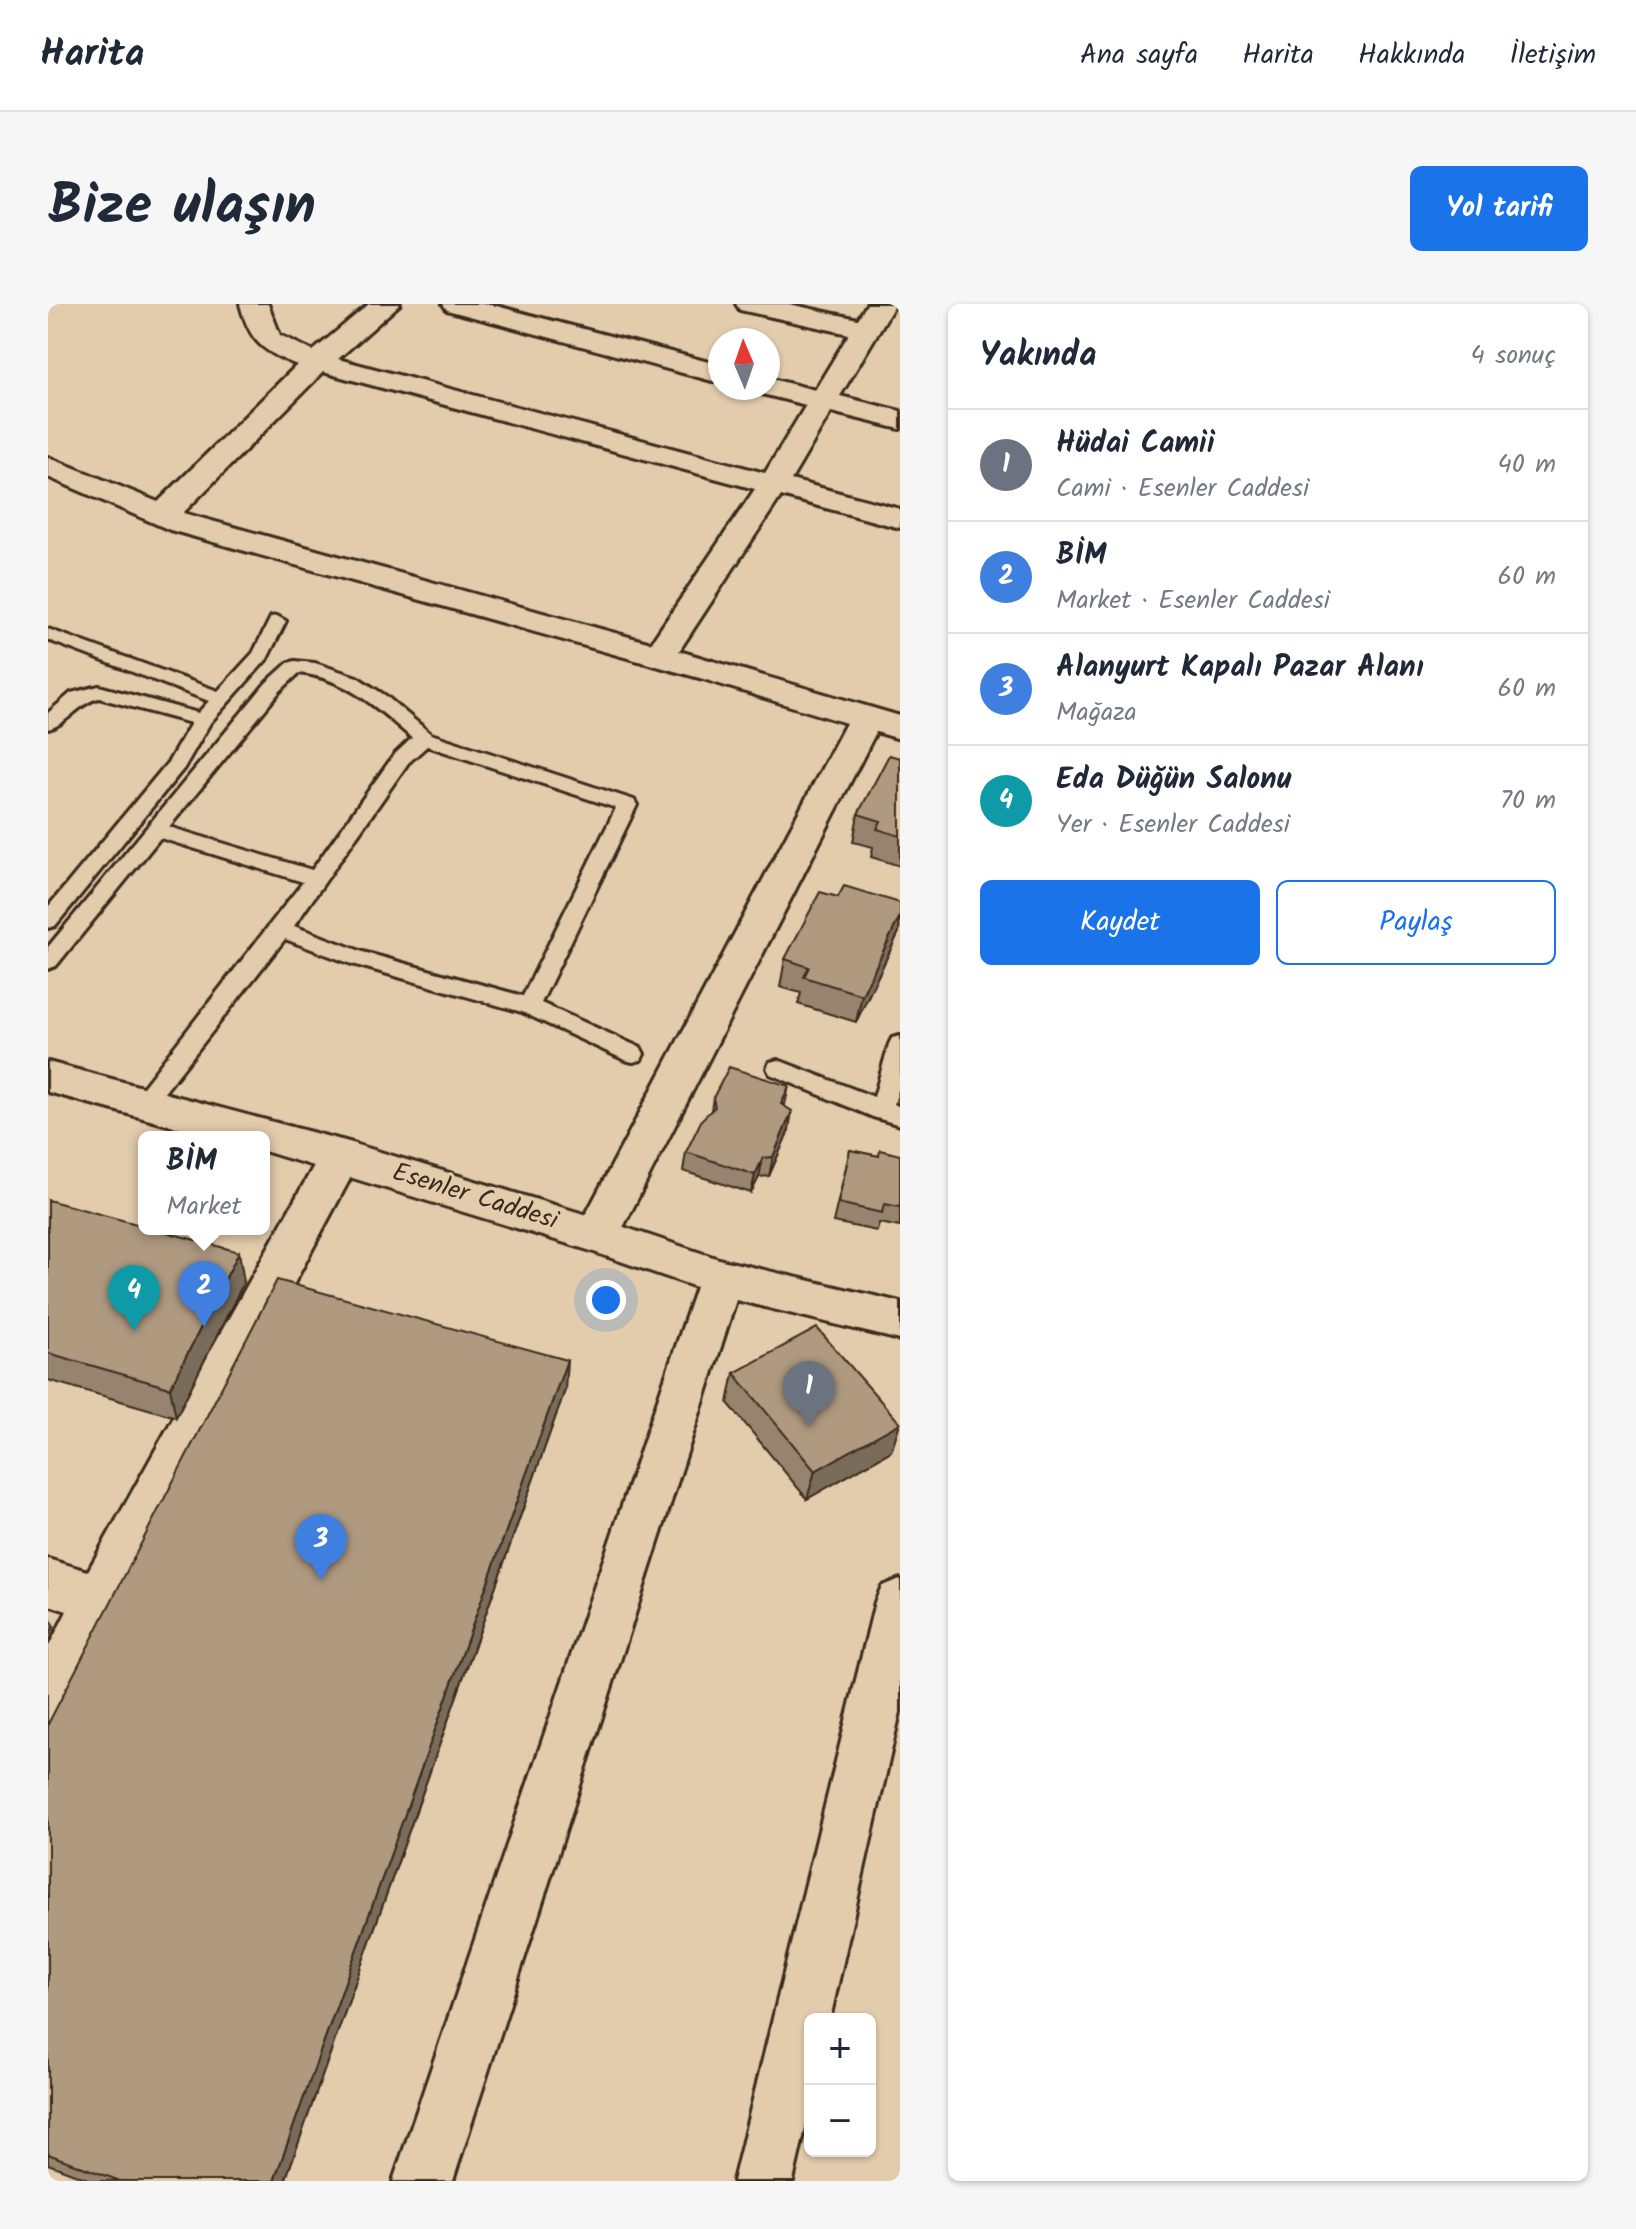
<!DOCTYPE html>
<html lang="tr">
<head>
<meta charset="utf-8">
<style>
	body { margin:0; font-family:Kalam,sans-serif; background:#f6f6f7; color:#1f2937 }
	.controls { position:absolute; right:24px; bottom:24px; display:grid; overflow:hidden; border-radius:12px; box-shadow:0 2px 6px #0004 }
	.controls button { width:72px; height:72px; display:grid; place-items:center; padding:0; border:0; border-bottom:2px solid #e0e1e3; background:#fff; color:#1f2937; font:40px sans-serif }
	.compass { position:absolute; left:660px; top:24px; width:72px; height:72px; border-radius:50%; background:#fff; box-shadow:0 2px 6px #0004; rotate:358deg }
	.you { position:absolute; left:558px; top:996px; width:28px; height:28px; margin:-20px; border:6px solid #fff; border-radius:50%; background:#1a73e8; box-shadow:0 0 0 12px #1a73e833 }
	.badge { display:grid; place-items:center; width:52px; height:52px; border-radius:50%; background:#1a73e8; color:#fff; font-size:26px; font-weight:700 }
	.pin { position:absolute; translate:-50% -66px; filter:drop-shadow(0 2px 4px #0008) }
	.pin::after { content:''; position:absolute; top:42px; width:28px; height:24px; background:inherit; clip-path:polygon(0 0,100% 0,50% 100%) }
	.popup { position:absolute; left:90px; top:827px; width:132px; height:104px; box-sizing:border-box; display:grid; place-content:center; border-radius:12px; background:#fff; filter:drop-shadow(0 2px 6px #0005); font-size:26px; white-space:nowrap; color:#747a83 }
	.popup b { font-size:30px; color:#1f2937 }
	.popup::after { content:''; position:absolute; left:50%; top:100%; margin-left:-16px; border:16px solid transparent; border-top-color:#fff }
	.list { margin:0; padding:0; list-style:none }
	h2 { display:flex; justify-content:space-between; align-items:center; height:104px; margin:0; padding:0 32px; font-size:34px }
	h2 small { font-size:26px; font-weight:400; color:#747a83 }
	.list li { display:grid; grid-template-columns:52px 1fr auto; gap:24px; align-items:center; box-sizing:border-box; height:112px; padding:0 32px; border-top:2px solid #e0e1e3 }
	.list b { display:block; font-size:30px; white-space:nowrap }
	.list p { margin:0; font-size:26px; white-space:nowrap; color:#747a83 }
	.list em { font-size:26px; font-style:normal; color:#747a83 }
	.actions { display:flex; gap:16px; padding:24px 32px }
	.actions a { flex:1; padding:18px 0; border:2px solid #1a73e8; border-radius:12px; text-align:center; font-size:28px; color:#1a73e8 }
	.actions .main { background:#1a73e8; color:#fff }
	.map { position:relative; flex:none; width:852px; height:1877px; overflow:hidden; border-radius:12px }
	header { display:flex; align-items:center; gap:48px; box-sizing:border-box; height:112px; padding:0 40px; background:#fff; border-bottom:2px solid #e0e1e3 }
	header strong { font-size:38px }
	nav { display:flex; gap:44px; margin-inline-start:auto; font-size:28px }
	.intro { display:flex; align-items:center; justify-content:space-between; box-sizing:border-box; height:192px; padding:0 48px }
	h1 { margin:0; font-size:56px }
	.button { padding:20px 36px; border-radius:12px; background:#1a73e8; color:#fff; font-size:28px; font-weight:700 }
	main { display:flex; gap:48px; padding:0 48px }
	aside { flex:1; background:#fff; border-radius:12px; box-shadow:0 2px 6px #0004 }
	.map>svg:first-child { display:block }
</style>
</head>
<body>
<header>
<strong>Harita</strong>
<nav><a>Ana sayfa</a><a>Harita</a><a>Hakkında</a><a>İletişim</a></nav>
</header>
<div class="intro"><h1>Bize ulaşın</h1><a class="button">Yol tarifi</a></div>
<main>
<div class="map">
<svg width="852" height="1877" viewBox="0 0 852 1877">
	<rect width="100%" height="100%" fill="#e3ccac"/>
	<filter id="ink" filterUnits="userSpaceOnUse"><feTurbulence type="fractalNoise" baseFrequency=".0125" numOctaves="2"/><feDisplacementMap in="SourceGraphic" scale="16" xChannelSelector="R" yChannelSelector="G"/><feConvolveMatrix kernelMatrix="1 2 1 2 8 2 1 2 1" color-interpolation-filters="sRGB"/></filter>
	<g filter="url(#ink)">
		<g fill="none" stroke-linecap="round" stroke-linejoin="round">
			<g stroke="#3b2a1e" stroke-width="6">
				<g id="lane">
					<path d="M229 312 238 317 219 355 162 419 136 464 7 622 0 624V603L121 457 143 419 51 394C30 399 20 420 0 425V409L23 389 51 382 150 409 161 397 0 336V325L170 387 205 349 223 313Z"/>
					<path d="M247 357 267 359 309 373 338 392 383 430 586 496 589 501 493 699 593 744 596 750 593 756 585 758 577 756 474 708 301 659 237 635 104 804 96 807 88 804 85 798 88 792 255 578 112 534 8 662 0 665V643L218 379 240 359ZM251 369C299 374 330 405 364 434L346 451 264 566 121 523 232 387ZM379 442 568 504 475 692 315 648 246 622 360 459Z"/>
					<path d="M852 732V780L846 800 852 803V821L825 813 722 770 719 764 722 758 730 756 826 793 841 740 844 734Z"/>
				</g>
			</g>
			<g stroke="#3b2a1e" stroke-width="6">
				<g id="street">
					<path d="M192 0H220L232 31 265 47 321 0H352L290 55 717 169 758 101 710 89 706 84H720V74L767 86 801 30 692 6 688 0H741L810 15 819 0H847L792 92 852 107V125L783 108 743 176 852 205V224L733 192 631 347 852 412V435L828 428 565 943 549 948 533 943 527 931 798 419 655 375 122 226 0 173V153L110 198 249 61C214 47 202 38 192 0ZM275 68 707 185 603 339 135 209Z"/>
					<path d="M395 0H441L672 61V79L399 6Z"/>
					<path d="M293 836 308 840 314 852 70 1310 18 1414 0 1422V1344L19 1307 0 1301V1255L40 1267 278 840Z"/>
					<path d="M852 1275V1408L782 1715H762V1803L745 1877H685L827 1298 834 1282Z"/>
				</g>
			</g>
			<g stroke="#3b2a1e" stroke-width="6">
				<path id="secondary" d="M0 758 293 836 549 914 674 956 852 998V1036L688 996 405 1877H345L648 983 540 946 216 847V833H164L0 788Z"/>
			</g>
			<use href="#lane" fill="#e3ccac" fill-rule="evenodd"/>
			<use href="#street" fill="#e3ccac" fill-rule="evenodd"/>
			<use href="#secondary" fill="#e3ccac" fill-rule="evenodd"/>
		</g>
		<g fill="#96846e" stroke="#3b2a1e" stroke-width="2">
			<path d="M852 454V562L823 553 825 543 805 538 810 510Z"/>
			<path d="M790 593 852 599 851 628 808 718 750 700 753 689 732 683 737 655Z"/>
			<path d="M665 794 737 802 741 826 721 872 711 873 703 889 635 867 638 848 663 806Z"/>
			<path d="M802 846 830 852 852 851V923L831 919 829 927 785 918Z"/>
			<path d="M0 896 196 978 128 1113 0 1076Z"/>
			<path d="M686 1069 852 1118 843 1147 759 1195 680 1099Z"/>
			<path d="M517 1086 237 1877H45L0 1860V1420Z"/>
		</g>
		<g fill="#7a6c5a" stroke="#3b2a1e" stroke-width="2">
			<path d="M852 612 851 628 808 718 814 691Z"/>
			<path d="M741 782 737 801 733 800Z"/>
			<path d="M744 807 741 826 721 872 725 853Z"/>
			<path d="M715 854 711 873 703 889 707 871Z"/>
			<path d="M191 948 196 978 128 1113 122 1084Z"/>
			<path d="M519 1056 517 1086 237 1877H226Z"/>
			<path d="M852 1119 843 1147 759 1195 767 1167Z"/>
			<path d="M0 1308 6 1323 0 1334Z"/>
		</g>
		<g fill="#af9a80" stroke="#3b2a1e" stroke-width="2">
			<path d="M841 451 852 454V532L829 525 833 517 810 510Z"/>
			<path d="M796 582 852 599V612L814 691 756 673 761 663 737 655 772 588 790 593Z"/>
			<path d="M681 763 741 782 733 800 744 807 725 853 715 854 707 871 638 848 654 815 667 803 665 794Z"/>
			<path d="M802 846 831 852 832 846 852 851V903L836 900 834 909 790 899Z"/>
			<path d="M0 896 96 922V925H107L191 948 122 1084 0 1049Z"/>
			<path d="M229 976 519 1056 226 1877H72L0 1850V1420Z"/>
			<path d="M769 1024 852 1119 767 1167 686 1069Z"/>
		</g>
	</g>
	<g text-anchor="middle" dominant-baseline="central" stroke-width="6" stroke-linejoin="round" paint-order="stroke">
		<g font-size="26" fill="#3b2a1e" stroke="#e3ccac">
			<text transform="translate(427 893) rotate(17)">Esenler Caddesi</text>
		</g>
	</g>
</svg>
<div class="controls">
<button>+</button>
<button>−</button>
</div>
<svg class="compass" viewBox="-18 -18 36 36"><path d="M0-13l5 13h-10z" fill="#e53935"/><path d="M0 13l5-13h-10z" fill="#747a83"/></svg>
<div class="you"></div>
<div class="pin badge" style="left:761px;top:1123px;background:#6b7280">1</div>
<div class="pin badge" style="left:156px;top:1023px;background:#3f7fe0">2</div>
<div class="popup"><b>BİM</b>Market</div>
<div class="pin badge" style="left:273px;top:1276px;background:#3f7fe0">3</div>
<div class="pin badge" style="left:86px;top:1027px;background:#0f9aa8">4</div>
</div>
<aside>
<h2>Yakında<small>4 sonuç</small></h2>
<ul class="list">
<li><span class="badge" style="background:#6b7280">1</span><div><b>Hüdai Camii</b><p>Cami · Esenler Caddesi</p></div><em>40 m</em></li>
<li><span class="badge" style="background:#3f7fe0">2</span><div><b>BİM</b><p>Market · Esenler Caddesi</p></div><em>60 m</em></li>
<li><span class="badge" style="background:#3f7fe0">3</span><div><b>Alanyurt Kapalı Pazar Alanı</b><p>Mağaza</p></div><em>60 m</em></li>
<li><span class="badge" style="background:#0f9aa8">4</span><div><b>Eda Düğün Salonu</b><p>Yer · Esenler Caddesi</p></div><em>70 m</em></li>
</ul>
<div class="actions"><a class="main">Kaydet</a><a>Paylaş</a></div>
</aside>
</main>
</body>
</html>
